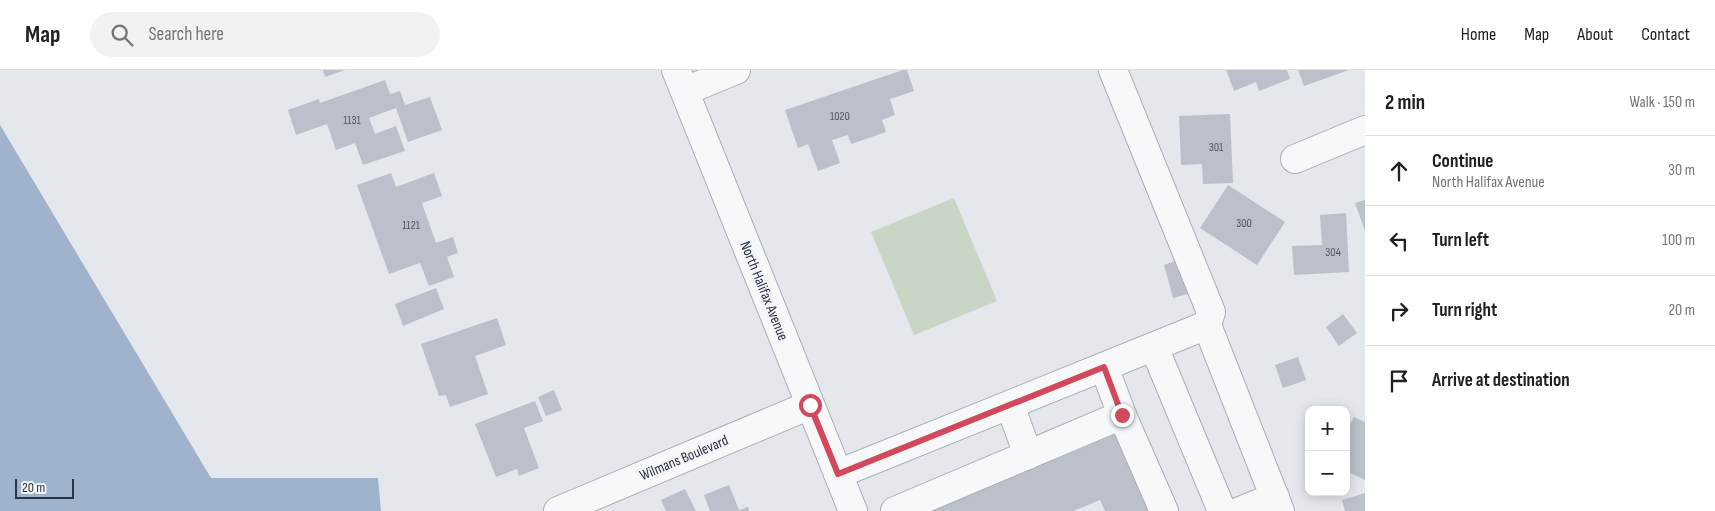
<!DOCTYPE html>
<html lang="en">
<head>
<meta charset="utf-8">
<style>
	body { margin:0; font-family:"Sofia Sans Condensed",sans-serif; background:#f2f2f2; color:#202124 }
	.controls { position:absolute; right:15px; bottom:15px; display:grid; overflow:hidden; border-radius:10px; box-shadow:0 2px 12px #0003 }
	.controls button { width:45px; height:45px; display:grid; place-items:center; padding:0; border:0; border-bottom:1px solid #e0e0e0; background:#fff; color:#202124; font:25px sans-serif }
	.scale { position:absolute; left:15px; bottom:12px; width:59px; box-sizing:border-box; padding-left:5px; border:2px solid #2b3445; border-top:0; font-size:14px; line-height:18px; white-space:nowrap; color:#2b3445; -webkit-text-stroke:4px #f4f6f9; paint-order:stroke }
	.stop { position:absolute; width:15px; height:15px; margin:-11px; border:4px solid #d1495b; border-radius:50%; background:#fff }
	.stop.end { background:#d1495b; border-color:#fff; box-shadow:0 1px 5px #0008 }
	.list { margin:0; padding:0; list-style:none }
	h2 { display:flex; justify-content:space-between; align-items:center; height:65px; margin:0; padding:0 20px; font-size:21px }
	h2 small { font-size:16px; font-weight:400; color:#757577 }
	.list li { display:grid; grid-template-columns:32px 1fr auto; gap:15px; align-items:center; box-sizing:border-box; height:70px; padding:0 20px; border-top:1px solid #e0e0e0 }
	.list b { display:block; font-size:19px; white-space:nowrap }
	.list p { margin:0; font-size:16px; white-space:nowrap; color:#757577 }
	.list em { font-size:16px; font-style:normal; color:#757577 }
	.icon { flex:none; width:28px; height:28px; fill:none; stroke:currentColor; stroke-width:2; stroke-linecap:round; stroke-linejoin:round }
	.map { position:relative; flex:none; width:1365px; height:441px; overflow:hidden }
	header { display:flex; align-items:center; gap:30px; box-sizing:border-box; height:70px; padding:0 25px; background:#fff; border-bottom:1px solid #e0e0e0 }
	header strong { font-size:24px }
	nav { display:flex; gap:28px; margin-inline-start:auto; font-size:18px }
	.search { width:350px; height:45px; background:#f2f2f2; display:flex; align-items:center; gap:12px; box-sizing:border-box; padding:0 18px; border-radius:28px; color:#757577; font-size:19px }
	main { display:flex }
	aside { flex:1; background:#fff }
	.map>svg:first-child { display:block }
</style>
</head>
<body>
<header>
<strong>Map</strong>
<div class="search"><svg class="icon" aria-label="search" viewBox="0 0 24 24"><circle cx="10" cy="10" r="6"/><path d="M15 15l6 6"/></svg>Search here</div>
<nav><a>Home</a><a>Map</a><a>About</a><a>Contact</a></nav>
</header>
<main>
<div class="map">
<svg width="1365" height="441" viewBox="0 0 1365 441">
	<rect width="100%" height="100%" fill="#e4e7ec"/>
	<path fill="#c9d6c5" d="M954 128 997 231 914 265 871 162Z"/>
	<path fill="#9fb4cc" d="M0 55 211 408H378L381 441H0Z"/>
	<g fill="#bbc0ca">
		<path d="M323 0H345L325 7Z"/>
		<path d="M903 0H907L914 21 890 29 895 45 882 50 886 62 851 74 848 65 832 70 840 93 818 101 808 74 798 78 785 40Z"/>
		<path d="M1226 0H1287L1290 9 1259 21 1256 12 1234 21Z"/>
		<path d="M1298 0H1349L1304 16Z"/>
		<path d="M385 10 390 24 400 21 405 35 430 27 442 60 408 72 396 38 369 48 375 64 396 56 405 81 363 95 355 73 336 80 327 54 296 65 288 40 319 29 320 33Z"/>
		<path d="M1230 44 1233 113 1203 114 1202 94 1181 95 1179 46Z"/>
		<path d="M391 103 396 117 434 103 442 126 422 133 436 173 453 167 458 183 447 187 454 207 429 216 420 193 389 204 357 115Z"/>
		<path d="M1228 115 1285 152 1257 195 1200 158Z"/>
		<path d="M1365 130V161L1355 133Z"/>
		<path d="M1346 143 1349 202 1294 205 1292 176 1322 175 1320 145Z"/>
		<path d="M1178 190 1188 224 1173 228 1164 195Z"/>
		<path d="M436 218 444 239 403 256 395 234Z"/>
		<path d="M1343 244 1357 263 1339 276 1326 257Z"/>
		<path d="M497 248 506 275 475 286 488 324 450 337 446 325 439 326 421 274Z"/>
		<path d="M1298 287 1306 310 1283 318 1275 295Z"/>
		<path d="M554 320 562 340 546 346 538 327Z"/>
		<path d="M535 331 543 351 524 358 539 398 519 406 517 399 496 407 475 354Z"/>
		<path d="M1354 347 1365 352V410L1346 401V362Z"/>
		<path d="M1120 362 1152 441H1105L1100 430 1073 441H925L1069 372 1073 382Z"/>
		<path d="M729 415 739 440 748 437 749 441H710L704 425Z"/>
		<path d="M685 419 696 441H666L661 430Z"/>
		<path d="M1365 423V441H1345L1342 430Z"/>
	</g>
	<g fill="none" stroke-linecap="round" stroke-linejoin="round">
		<g stroke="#a9aeb7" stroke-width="30">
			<g id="minor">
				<path d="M676 0 853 441"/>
				<path d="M1113 0 1211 242 1207 255"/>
				<path d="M685 21 736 0"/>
				<path d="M1295 89 1365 60"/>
				<path d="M1154 277 1222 441"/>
				<path d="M1104 297 1122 345"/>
				<path d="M1010 335 1028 385"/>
				<path d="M838 404 1207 255 1280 441"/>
				<path d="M558 441 810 335"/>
				<path d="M895 441 1122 345 1164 441"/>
				<path d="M1240 441 1275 427"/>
			</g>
		</g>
		<use href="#minor" stroke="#f7f8fa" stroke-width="28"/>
	</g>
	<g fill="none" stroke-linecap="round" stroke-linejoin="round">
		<path stroke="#d1495b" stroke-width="6" d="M810 335 838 404 1104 297 1122 345"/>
	</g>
	<g text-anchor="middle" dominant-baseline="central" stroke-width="5" stroke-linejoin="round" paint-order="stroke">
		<g font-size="12" fill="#4f5766">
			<text x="840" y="46">1020</text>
			<text x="352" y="50">1131</text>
			<text x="1216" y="77">301</text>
			<text x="1244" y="153">300</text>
			<text x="411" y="155">1121</text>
			<text x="1333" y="182">304</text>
		</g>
		<g font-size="15" fill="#2b3445" stroke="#f4f6f9">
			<text transform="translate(764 221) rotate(68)">North Halifax Avenue</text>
			<text transform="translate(684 388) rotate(-23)">Wilmans Boulevard</text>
		</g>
	</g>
</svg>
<div class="controls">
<button>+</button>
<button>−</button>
</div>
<div class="scale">20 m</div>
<div class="stop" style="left:810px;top:335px"></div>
<div class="stop end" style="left:1122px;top:345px"></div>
</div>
<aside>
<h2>2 min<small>Walk · 150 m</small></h2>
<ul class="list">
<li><svg class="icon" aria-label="ahead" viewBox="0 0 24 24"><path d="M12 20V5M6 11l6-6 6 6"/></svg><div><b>Continue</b><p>North Halifax Avenue</p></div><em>30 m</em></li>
<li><svg class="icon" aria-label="left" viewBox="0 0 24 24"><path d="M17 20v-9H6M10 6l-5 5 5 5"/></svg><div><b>Turn left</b></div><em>100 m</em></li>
<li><svg class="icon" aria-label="right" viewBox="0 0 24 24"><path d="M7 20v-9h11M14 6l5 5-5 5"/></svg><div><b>Turn right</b></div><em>20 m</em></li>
<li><svg class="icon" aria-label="arrive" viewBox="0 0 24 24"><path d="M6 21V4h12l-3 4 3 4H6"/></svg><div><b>Arrive at destination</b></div></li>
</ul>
</aside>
</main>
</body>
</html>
